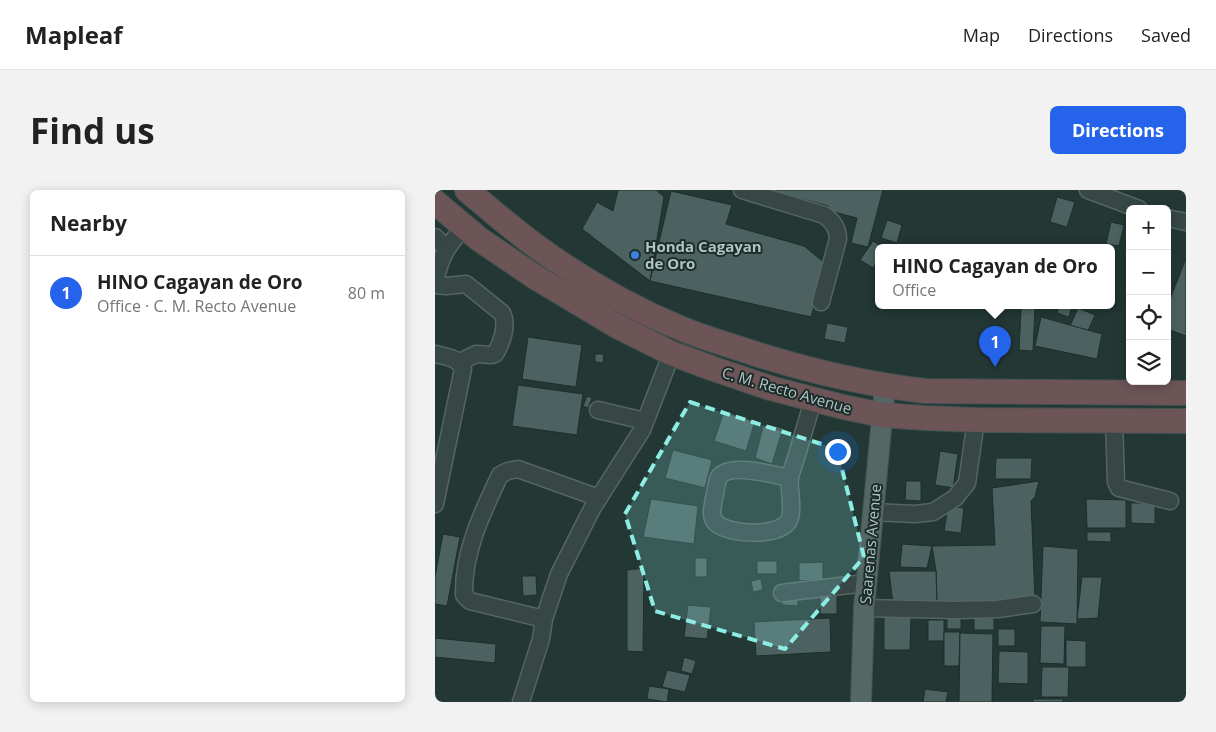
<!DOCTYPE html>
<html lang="en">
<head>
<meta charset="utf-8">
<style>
	body { margin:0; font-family:"Open Sans",sans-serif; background:#f2f2f2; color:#222 }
	.controls { position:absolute; right:15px; top:15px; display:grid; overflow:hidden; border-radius:8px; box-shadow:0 2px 12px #0003 }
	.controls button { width:45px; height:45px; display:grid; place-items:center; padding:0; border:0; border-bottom:1px solid #e0e0e0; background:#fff; color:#222; font:25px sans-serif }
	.you { position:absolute; left:402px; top:261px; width:18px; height:18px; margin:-12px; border:4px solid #fff; border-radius:50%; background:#1a73e8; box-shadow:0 0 0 8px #1a73e833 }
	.badge { display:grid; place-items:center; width:32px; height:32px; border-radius:50%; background:#2563eb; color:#fff; font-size:16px; font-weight:700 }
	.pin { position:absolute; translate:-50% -41px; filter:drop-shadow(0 1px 2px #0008) }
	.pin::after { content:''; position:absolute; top:26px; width:18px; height:15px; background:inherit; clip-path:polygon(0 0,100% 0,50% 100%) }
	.popup { position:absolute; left:440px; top:54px; width:240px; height:65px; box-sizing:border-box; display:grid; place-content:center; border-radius:8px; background:#fff; filter:drop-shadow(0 1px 4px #0005); font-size:16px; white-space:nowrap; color:#767676 }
	.popup b { font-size:19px; color:#222 }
	.popup::after { content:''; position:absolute; left:50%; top:100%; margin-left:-10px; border:10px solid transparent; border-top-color:#fff }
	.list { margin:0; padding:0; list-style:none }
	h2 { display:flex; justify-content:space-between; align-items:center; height:65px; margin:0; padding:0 20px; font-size:21px }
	h2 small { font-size:16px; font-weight:400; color:#767676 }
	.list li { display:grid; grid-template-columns:32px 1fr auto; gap:15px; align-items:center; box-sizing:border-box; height:75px; padding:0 20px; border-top:1px solid #e0e0e0 }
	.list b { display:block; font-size:19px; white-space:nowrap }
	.list p { margin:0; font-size:16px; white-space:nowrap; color:#767676 }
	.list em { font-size:16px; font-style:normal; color:#767676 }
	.icon { flex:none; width:28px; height:28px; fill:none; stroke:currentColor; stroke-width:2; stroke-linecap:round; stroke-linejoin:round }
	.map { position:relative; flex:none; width:751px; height:512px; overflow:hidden; border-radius:8px }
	header { display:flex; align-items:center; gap:30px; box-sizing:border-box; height:70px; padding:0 25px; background:#fff; border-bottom:1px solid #e0e0e0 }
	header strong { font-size:24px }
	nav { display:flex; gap:28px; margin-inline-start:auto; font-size:18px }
	.intro { display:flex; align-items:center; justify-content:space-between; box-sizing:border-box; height:120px; padding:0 30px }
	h1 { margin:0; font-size:35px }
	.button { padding:12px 22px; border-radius:8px; background:#2563eb; color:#fff; font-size:18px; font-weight:700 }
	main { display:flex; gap:30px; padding:0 30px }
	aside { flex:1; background:#fff; border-radius:8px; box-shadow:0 2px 12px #0003 }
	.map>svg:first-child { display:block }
</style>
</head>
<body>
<header>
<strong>Mapleaf</strong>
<nav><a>Map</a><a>Directions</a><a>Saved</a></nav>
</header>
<div class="intro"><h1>Find us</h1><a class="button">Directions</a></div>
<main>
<aside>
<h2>Nearby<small></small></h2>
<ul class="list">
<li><span class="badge">1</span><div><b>HINO Cagayan de Oro</b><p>Office · C. M. Recto Avenue</p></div><em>80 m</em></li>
</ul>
</aside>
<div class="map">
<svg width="751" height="512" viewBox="0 0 751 512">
	<rect width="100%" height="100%" fill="#233734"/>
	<g fill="#4c6260" stroke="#1e2e2c">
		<path d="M183 0H221L229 7 215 91 147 39 162 12 178 21Z"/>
		<path d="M334 0H448L433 57 416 53 422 28 395 21 393 16Z"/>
		<path d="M236 1 297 15 291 34 369 56 391 74 376 127 215 91Z"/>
		<path d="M622 7 640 12 632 37 615 32Z"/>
		<path d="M452 30 467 35 462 53 446 48Z"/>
		<path d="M676 32 689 35 684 56 671 54Z"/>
		<path d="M438 51 449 58H444V69L438 78 425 70Z"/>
		<path d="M751 68V146L732 139V117Z"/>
		<path d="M624 116H637L634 127 622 123Z"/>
		<path d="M589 117 600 118 598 161 584 160 586 120Z"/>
		<path d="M643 118 660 125 652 143 635 136Z"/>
		<path d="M606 127 667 144 662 169 600 156Z"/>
		<path d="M392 133 413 137 410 153 389 149Z"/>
		<path d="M93 147 147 155 141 197 87 189Z"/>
		<path d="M160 164H169L168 173 160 172Z"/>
		<path d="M83 195 148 204 142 245 77 236Z"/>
		<path d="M152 206 157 208 153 218 148 216Z"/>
		<path d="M289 221 320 231 311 261 279 251Z"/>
		<path d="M333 234 348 238 337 274 320 268 328 237Z"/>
		<path d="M238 260 277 270 270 298 230 288Z"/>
		<path d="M505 261 523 264 518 298 500 295Z"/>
		<path d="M561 268H597L596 289H560Z"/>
		<path d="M471 291H486V311L470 310Z"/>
		<path d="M604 291 600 307 596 311 600 409 502 414 501 381 497 356 560 355 557 298Z"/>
		<path d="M216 309 263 316 259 354 208 347Z"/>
		<path d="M651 309 691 310V338H652Z"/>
		<path d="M696 313H720V334L696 333Z"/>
		<path d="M513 316 529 318 526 343 509 341Z"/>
		<path d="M652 342H676V352L652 351Z"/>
		<path d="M8 344 25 347 12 416 0 414V387Z"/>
		<path d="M467 354 497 356 492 378 465 377Z"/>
		<path d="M608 356 643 359 642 434 605 432Z"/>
		<rect x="260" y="368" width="12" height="19"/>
		<rect x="322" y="371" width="20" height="13"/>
		<path d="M388 372V390L364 391V373Z"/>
		<path d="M209 378 208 462 192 461V380Z"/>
		<path d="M454 381H501L502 414H458Z"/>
		<path d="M87 386H101L102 405 88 406Z"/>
		<path d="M647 387H667L663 428 642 429Z"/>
		<path d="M326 389 328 400 318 402 316 391Z"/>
		<rect x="385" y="400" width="17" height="24"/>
		<path d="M347 405H363V416L347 415Z"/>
		<path d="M253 415 276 417 272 449 249 447Z"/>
		<path d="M449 425 476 426 475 460H449Z"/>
		<path d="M512 427 526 428V439H512Z"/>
		<path d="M539 427 559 428V440H539Z"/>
		<path d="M395 428 396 462 321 466 319 432Z"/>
		<rect x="493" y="430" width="16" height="21"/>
		<path d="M606 436H630L629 474 605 473Z"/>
		<rect x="563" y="439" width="17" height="17"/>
		<path d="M509 442H525L524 476H509Z"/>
		<path d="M525 443 558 444 557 512H524Z"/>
		<path d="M0 448 61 454 60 473 0 467Z"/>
		<path d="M631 450 651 451V477H631Z"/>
		<path d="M564 461 593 462V494L563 493Z"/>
		<path d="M249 467 261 471 257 484 246 481Z"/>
		<path d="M607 477H634L633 507H606Z"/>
		<path d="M232 480 255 485 250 502 227 497Z"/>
		<path d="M214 496 234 499 232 512 212 509Z"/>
		<path d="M490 499 513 502 511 512H488Z"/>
		<rect x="598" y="509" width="30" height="3"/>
	</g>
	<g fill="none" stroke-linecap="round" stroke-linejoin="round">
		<g stroke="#546563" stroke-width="19">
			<g id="minor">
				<path d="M307 0 389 25C398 31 403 38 403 49L386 112"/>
				<path d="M653 0 704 19"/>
				<path d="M732 28 751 32"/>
				<path d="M0 47 11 58"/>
				<path d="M0 92C6 65 11 58 29 37"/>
				<path d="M0 95 11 96 31 94 67 123C73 135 67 153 60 164L57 165 41 164 25 172"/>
				<path d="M0 164C11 167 23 167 28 179L0 314"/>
				<path d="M163 220 210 231"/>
				<path d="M679 231 681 292 684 298 735 311"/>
				<path d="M355 288C339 285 291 271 283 289 281 295 281 302 279 308 278 316 274 326 281 333 294 345 341 347 353 332 360 321 353 299 355 287 357 279 360 272 362 265 367 247 373 228 378 210"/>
				<path d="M437 322 480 324 498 322 520 308 532 293 541 230"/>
				<path d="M347 403 431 393"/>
				<path d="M429 418 521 420 563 419 598 414"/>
				<path d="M109 429 35 411 29 405C28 362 47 323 65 285L73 281 83 279 164 308"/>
				<path d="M86 512 106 449 109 429 124 384 158 317 207 240 246 139"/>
			</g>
		</g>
		<g stroke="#435452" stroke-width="22">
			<path id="major" d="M426 512 429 418 450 197"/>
		</g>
		<g stroke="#415250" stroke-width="26">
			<g id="highway">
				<path d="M32 0C58 22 84 45 112 64 153 93 199 119 245 138 271 149 298 156 324 165 379 182 434 195 491 201L751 203"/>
				<path d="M0 12 44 49 100 87 182 136 236 163 279 179 335 198 408 217 447 225 490 228 541 230 751 231"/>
			</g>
		</g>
		<use href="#minor" stroke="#374746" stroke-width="16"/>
		<use href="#major" stroke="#556765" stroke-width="20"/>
		<use href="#highway" stroke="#6d5457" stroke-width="24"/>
	</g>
	<path fill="#8dede5" fill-opacity="0.2" stroke="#8dede5" stroke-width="4" stroke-dasharray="10 6" stroke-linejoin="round" d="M255 212 402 259 429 367 350 459 220 421 190 324Z"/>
	<circle fill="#3f7fe0" stroke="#1c2c2a" stroke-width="2" cx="200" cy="65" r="5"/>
	<g text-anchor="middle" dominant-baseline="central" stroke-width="4" stroke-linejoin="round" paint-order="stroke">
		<g font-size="15" font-weight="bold" fill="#b1c4c2" stroke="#1c2c2a" text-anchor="start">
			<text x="210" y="56">Honda Cagayan<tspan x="210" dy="17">de Oro</tspan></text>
		</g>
		<g font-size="15" fill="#b1c4c2" stroke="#1c2c2a">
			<text transform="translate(352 200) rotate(16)">C. M. Recto Avenue</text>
			<text transform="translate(435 354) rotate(-85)">Saarenas Avenue</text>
		</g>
	</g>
</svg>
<div class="controls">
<button>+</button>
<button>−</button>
<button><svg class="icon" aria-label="locate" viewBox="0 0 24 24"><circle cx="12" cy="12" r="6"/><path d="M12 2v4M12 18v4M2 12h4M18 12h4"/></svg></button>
<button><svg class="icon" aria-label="layers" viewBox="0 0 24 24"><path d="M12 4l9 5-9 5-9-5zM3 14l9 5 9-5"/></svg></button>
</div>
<div class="you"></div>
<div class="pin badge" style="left:560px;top:177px">1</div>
<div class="popup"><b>HINO Cagayan de Oro</b>Office</div>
</div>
</main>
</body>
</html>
